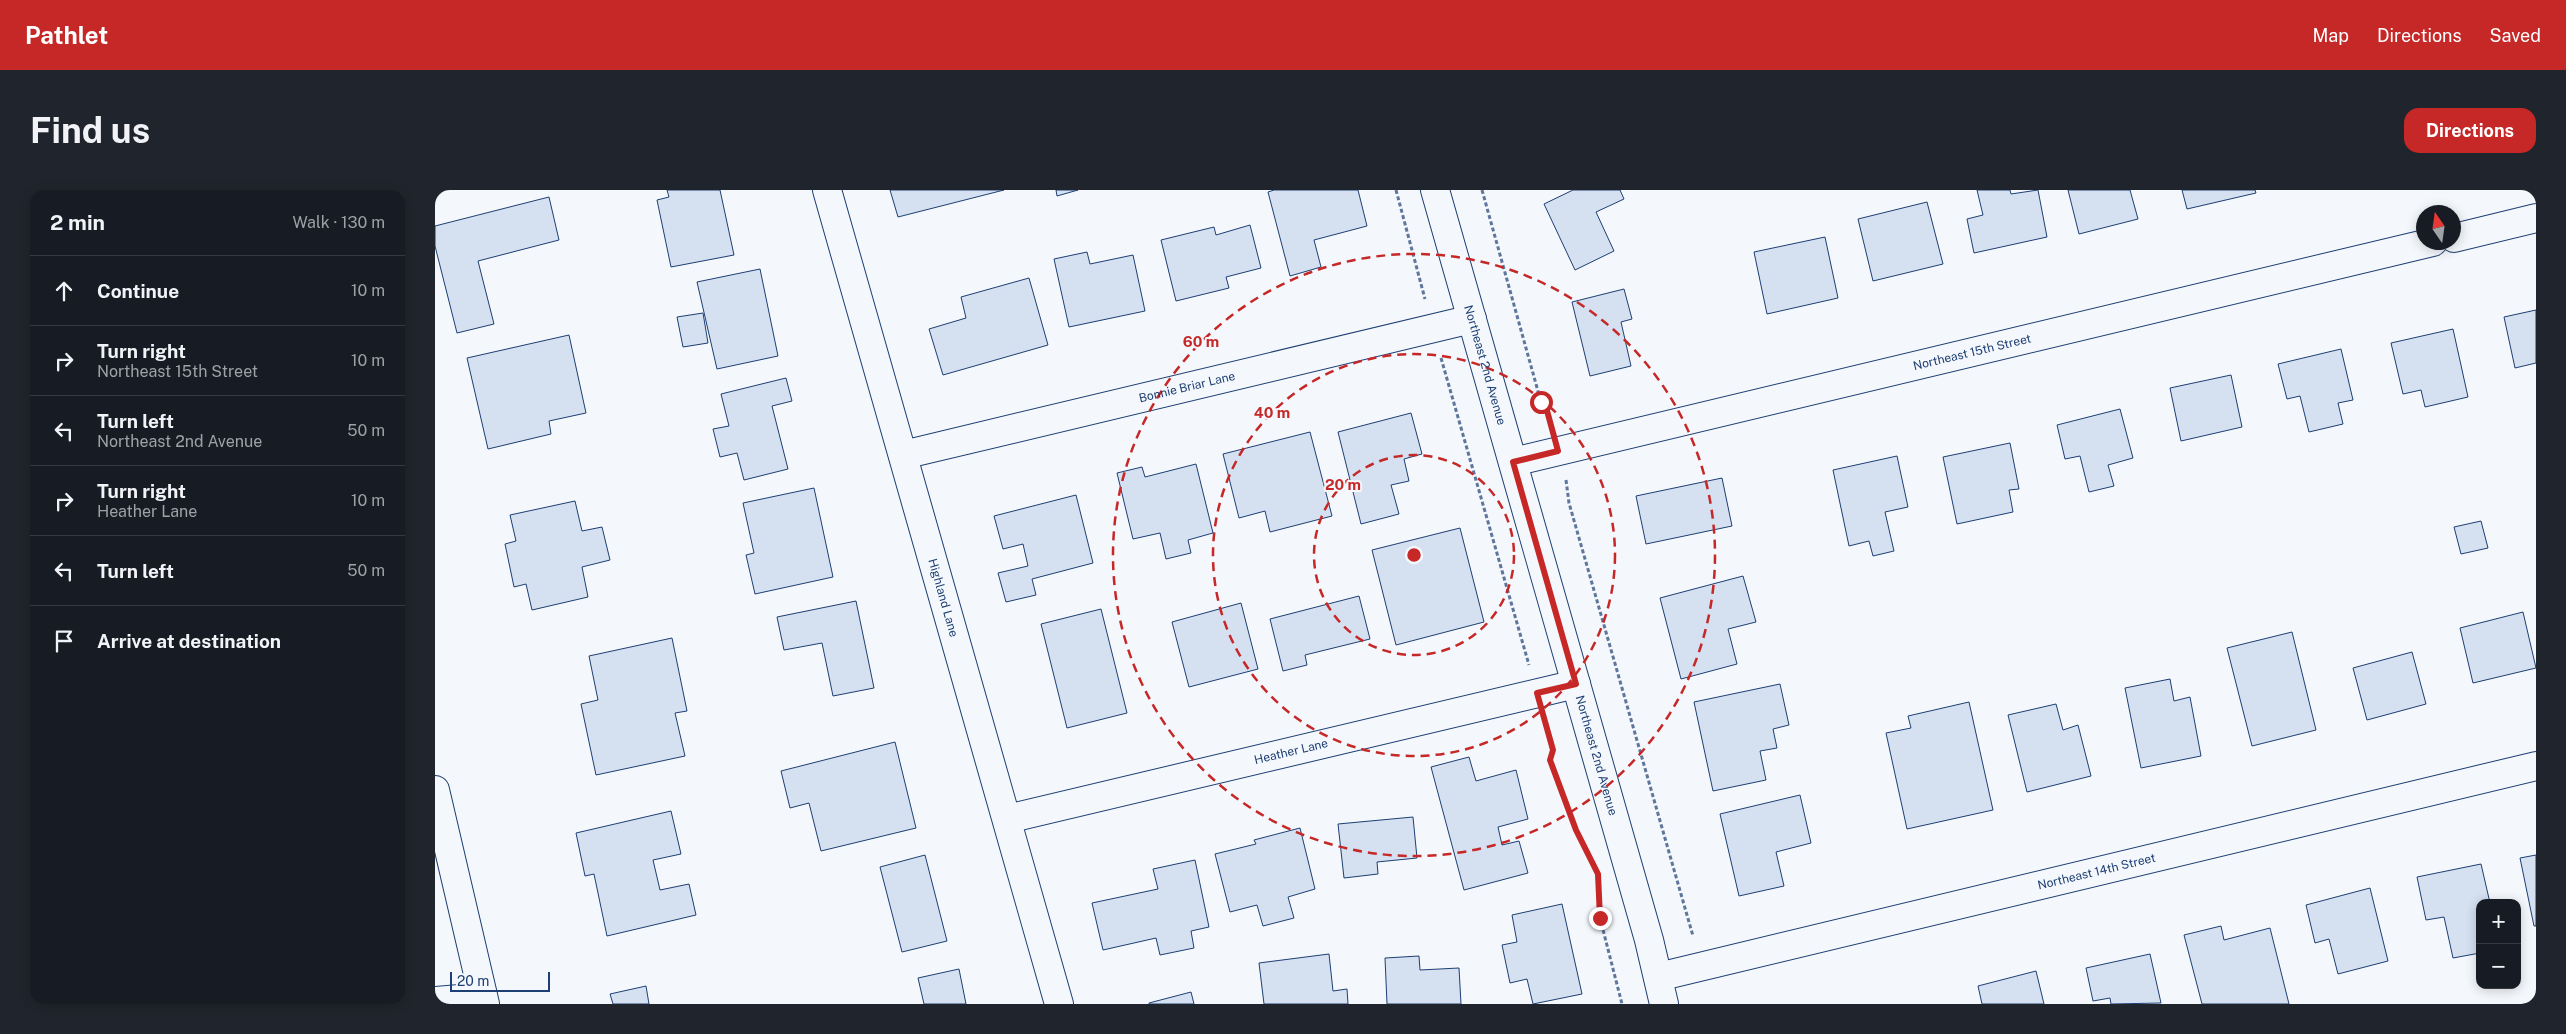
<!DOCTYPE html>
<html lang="en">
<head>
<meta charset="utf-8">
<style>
	body { margin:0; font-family:"Public Sans",sans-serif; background:#20242c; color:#f1f3f6 }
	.controls { position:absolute; right:15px; bottom:15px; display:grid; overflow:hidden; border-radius:10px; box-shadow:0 2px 12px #0003 }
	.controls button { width:45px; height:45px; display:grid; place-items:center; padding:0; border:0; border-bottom:1px solid #363941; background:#171b24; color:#f1f3f6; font:25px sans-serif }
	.compass { position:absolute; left:1981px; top:15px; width:45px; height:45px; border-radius:50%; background:#171b24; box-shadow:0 2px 12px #0003; rotate:347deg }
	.scale { position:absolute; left:15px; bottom:12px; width:100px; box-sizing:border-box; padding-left:5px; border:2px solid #1d3f73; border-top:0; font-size:14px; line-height:18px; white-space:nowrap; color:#1d3f73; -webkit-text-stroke:4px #f4f7fb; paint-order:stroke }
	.stop { position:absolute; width:15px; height:15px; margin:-11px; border:4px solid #c62828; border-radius:50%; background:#fff }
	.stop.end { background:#c62828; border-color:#fff; box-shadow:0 1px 5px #0008 }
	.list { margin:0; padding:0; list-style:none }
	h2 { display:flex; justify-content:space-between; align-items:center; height:65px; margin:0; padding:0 20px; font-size:21px }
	h2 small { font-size:16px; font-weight:400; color:#9ea1a6 }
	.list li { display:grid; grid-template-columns:32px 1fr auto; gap:15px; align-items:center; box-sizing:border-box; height:70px; padding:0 20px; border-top:1px solid #363941 }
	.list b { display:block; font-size:19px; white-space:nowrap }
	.list p { margin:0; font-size:16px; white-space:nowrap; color:#9ea1a6 }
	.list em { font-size:16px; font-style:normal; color:#9ea1a6 }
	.icon { flex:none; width:28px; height:28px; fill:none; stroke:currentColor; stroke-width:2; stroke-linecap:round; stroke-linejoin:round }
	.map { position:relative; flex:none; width:2101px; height:814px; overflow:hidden; border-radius:15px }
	header { display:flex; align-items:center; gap:30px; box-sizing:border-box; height:70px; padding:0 25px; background:#c62828; color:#fff }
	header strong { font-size:24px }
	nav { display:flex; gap:28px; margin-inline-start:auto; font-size:18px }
	.intro { display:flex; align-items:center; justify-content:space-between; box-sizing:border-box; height:120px; padding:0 30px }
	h1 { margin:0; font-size:35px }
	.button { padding:12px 22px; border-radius:15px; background:#c62828; color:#fff; font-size:18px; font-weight:700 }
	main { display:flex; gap:30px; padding:0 30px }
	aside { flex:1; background:#171b24; border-radius:15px; box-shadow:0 2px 12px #0003 }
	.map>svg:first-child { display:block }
</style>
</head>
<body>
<header>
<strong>Pathlet</strong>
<nav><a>Map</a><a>Directions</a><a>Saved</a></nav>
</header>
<div class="intro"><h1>Find us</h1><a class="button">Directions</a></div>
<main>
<aside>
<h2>2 min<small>Walk · 130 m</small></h2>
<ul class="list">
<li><svg class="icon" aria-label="ahead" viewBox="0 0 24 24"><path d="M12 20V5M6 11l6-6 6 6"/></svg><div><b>Continue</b></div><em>10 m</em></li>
<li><svg class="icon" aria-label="right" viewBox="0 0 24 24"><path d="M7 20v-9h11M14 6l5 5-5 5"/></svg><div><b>Turn right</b><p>Northeast 15th Street</p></div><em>10 m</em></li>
<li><svg class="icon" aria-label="left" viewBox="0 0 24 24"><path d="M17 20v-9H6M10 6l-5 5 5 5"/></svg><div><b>Turn left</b><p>Northeast 2nd Avenue</p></div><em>50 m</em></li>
<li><svg class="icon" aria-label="right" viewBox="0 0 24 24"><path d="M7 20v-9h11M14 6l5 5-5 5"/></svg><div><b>Turn right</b><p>Heather Lane</p></div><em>10 m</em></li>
<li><svg class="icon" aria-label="left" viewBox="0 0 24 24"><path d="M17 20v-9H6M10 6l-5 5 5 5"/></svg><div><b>Turn left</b></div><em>50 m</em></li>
<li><svg class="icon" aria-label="arrive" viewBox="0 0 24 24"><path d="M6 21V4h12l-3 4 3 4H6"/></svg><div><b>Arrive at destination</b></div></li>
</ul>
</aside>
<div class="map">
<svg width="2101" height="814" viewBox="0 0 2101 814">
	<rect width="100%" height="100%" fill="#f4f7fb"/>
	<g fill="#d5e0f0" stroke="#1d3f73">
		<path d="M232 0H285L299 65 236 77 222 10 234 7Z"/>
		<path d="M455 0H569L463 27Z"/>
		<path d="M621 0H643L622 6Z"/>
		<path d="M839 0H923L932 36 879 50 886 77 855 86 833 2Z"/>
		<path d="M1138 0H1185L1189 9 1161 22 1179 61 1140 80 1109 14Z"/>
		<path d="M1542 0H1575L1576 4 1603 0 1612 47 1539 63 1532 29 1548 25Z"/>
		<path d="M1633 0H1695L1703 29 1644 44Z"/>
		<path d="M1747 0H1820L1821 3 1752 19Z"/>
		<path d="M114 7 124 50 43 71 59 134 22 143 0 56V36Z"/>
		<path d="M1492 12 1508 74 1438 91 1423 29Z"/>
		<path d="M815 35 826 78 791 87 794 98 741 111 726 50 779 37 781 45Z"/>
		<path d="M1390 47 1403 108 1332 124 1319 62Z"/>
		<path d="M652 62 655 74 698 65 710 121 634 137 619 69Z"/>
		<path d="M325 79 343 166 282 179 262 92Z"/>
		<path d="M594 88 613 155 508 185 494 139 531 128 526 107Z"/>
		<path d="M1189 99 1197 129 1186 132 1196 176 1155 186 1137 112Z"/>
		<path d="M2101 120V173L2080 178 2069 127Z"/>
		<path d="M268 123 273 153 248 157 242 127Z"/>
		<path d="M2018 139 2033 207 1990 217 1986 200 1968 204 1956 153Z"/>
		<path d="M134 145 151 223 114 231 116 244 53 259 32 168Z"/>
		<path d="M1906 159 1918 210 1903 213 1908 234 1874 242 1865 206 1852 209 1843 174Z"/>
		<path d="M1796 185 1807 237 1746 251 1735 198Z"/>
		<path d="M351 188 357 211 337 216 353 279 309 290 302 263 285 267 278 239 294 236 286 204Z"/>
		<path d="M1685 219 1698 268 1673 275 1679 296 1654 302 1645 266 1630 269 1622 235Z"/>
		<path d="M976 223 987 264 969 269 974 291 956 295 964 324 926 334 903 242Z"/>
		<path d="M875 242 897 326 835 342 830 321 804 328 788 264Z"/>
		<path d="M1575 253 1584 299 1574 300 1578 322 1522 334 1508 267Z"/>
		<path d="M1462 266 1473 317 1450 322 1459 361 1438 366 1434 351 1414 356 1398 280Z"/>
		<path d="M761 274 778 343 753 350 756 363 731 369 725 343 698 349 682 283 707 277 710 287Z"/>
		<path d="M1287 288 1297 336 1211 354 1201 306Z"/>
		<path d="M379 298 398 387 320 404 311 365 319 363 308 313Z"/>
		<path d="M641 305 658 373 597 389 601 405 571 412 563 383 593 376 588 354 568 359 559 326Z"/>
		<path d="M140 311 147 341 167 337 175 370 147 377 153 407 97 420 91 394 79 397 70 354 81 351 75 325Z"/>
		<path d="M2046 331 2053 358 2026 364 2019 337Z"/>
		<path d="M1025 338 1049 432 961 455 937 360Z"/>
		<path d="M1308 386 1321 432 1293 439 1302 474 1246 489 1225 408Z"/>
		<path d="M924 406 935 449 870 465 872 475 848 481 835 429Z"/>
		<path d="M421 411 439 498 398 506 387 453 349 460 342 427Z"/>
		<path d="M806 413 823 479 754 497 737 432Z"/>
		<path d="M666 419 692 523 632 538 606 434Z"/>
		<path d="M2088 422 2101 478 2038 493 2025 438Z"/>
		<path d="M1857 442 1881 540 1817 556 1792 458Z"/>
		<path d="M237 448 252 521 240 523 250 566 161 585 146 514 163 510 154 466Z"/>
		<path d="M1977 462 1991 514 1932 530 1918 478Z"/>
		<path d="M1735 489 1739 511 1755 507 1766 566 1706 578 1690 498Z"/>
		<path d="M1345 494 1354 535 1338 539 1342 558 1325 561 1331 590 1278 601 1259 512Z"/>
		<path d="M1534 512 1558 620 1472 639 1451 543 1476 538 1473 526Z"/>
		<path d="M1621 514 1628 540 1643 535 1656 586 1592 602 1573 525Z"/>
		<path d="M460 552 481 638 386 661 374 613 355 618 346 581Z"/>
		<path d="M1034 567 1041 591 1081 580 1093 629 1063 637 1067 655 1084 651 1093 683 1029 700 996 577Z"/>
		<path d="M1365 605 1376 653 1341 662 1349 696 1304 706 1285 624Z"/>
		<path d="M236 621 246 664 218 670 225 700 254 694 261 725 172 746 159 684 150 686 141 643Z"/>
		<path d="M978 627 982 668 942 672 943 684 909 688 903 634Z"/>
		<path d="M865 638 880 699 853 707 859 728 828 736 822 715 795 722 780 664 821 654 819 650Z"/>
		<path d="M490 665 512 751 467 762 445 677Z"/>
		<path d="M2101 665V736H2099L2085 668Z"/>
		<path d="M760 670 774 737 756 741 759 758 725 765 721 748 668 760 657 713 723 699 718 679Z"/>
		<path d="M2046 674 2055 713H2045V763L2018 768 2009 727 1991 730 1982 687Z"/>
		<path d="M1935 698 1953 771 1903 784 1894 749 1880 753 1871 715Z"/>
		<path d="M1127 714 1147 804 1098 814 1092 789 1075 793 1067 755 1082 752 1077 725Z"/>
		<path d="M1786 736 1789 750 1835 738 1854 814H1767L1749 745Z"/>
		<path d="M894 764 898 801 912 799 913 814H829L824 773Z"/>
		<path d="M1715 764 1726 813 1676 814 1675 808 1658 811 1651 778Z"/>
		<path d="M984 766 985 780 1024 778 1026 814H952L950 768Z"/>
		<path d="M524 779 531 814H489L483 788Z"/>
		<path d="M1601 781 1609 814H1547L1543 796Z"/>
		<path d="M211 796 214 814H178L175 804Z"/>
		<path d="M756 802 759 814H714V813Z"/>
	</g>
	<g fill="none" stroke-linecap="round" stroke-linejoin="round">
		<g stroke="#1d3f73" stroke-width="30">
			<g id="minor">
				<path id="s1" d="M392 0 624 814"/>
				<path id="s2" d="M1000 0 1214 750 1229 814"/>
				<path d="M2019 48 2101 28"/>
				<path id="s3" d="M468 265 1037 129"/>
				<path id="s4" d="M1078 272 1998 52"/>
				<path d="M0 600 50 814"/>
				<path id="s5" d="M572 629 1141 494"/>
				<path id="s6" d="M1223 787 2101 576"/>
				<path d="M0 811 48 807"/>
			</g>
		</g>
		<g stroke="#5e769c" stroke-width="3" stroke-dasharray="4 2.5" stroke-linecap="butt">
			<path d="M961 0 990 109"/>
			<path d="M1047 0 1106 212 1111 217 1115 231"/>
			<path d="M1006 168 1094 475"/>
			<path d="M1131 290 1134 313 1258 746"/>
			<path d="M1111 534 1118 560 1115 570 1141 640 1157 672"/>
			<path d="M1164 695 1165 728 1187 814"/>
		</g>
		<use href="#minor" stroke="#f4f7fb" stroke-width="28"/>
	</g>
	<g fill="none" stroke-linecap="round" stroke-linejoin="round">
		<path stroke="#c62828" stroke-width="6" d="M1106 212 1111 217 1123 261 1078 272 1141 494 1102 503 1118 560 1115 570 1141 640 1163 684 1165 728"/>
	</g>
	<g fill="none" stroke="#c62828" stroke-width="2.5" stroke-dasharray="9 6">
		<circle cx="979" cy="365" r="100"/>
		<circle cx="979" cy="365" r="201"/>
		<circle cx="979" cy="365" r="301"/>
	</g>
	<g text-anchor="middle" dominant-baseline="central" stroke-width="4" stroke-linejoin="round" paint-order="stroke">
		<g font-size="12" fill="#1d3f73" stroke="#f4f7fb">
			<text stroke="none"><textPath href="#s4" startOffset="472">Northeast 15th Street</textPath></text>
			<text stroke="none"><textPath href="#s2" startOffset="182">Northeast 2nd Avenue</textPath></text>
			<text stroke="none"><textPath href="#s3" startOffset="292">Bonnie Briar Lane</textPath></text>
			<text stroke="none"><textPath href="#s1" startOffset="424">Highland Lane</textPath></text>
			<text stroke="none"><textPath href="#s5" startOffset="292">Heather Lane</textPath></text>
			<text stroke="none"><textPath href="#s2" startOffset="588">Northeast 2nd Avenue</textPath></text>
			<text stroke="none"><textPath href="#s6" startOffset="451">Northeast 14th Street</textPath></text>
		</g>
	</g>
	<circle cx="979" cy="365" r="8" fill="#c62828" stroke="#f4f7fb" stroke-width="2.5"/>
	<g font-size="15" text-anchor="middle" font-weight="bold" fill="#c62828" stroke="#f4f7fb" stroke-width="4" stroke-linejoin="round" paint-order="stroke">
		<text x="766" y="157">60 m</text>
		<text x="837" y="228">40 m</text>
		<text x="908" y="300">20 m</text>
	</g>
</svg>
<div class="controls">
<button>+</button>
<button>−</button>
</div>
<svg class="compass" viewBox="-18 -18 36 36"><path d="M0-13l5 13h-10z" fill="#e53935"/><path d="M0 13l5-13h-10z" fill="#9ea1a6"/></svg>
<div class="scale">20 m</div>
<div class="stop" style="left:1106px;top:212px"></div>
<div class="stop end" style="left:1165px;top:728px"></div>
</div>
</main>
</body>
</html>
